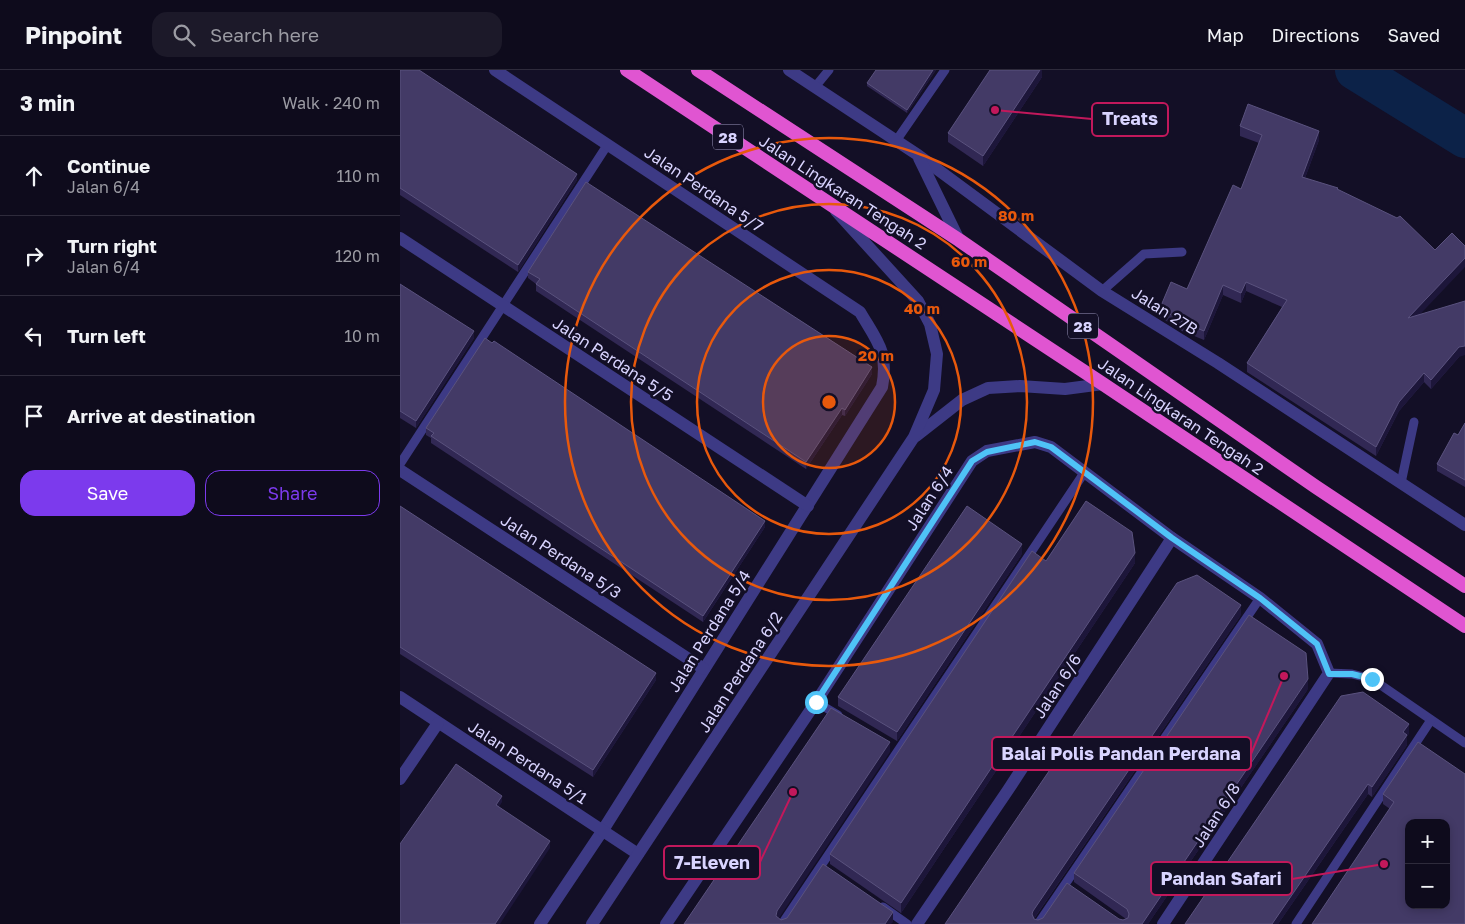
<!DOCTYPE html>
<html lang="en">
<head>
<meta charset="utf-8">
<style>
	body { margin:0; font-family:"Golos Text",sans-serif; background:#1c1929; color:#f1f3f6 }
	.controls { position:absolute; right:15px; bottom:15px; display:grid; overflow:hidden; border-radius:10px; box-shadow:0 2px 8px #0003 }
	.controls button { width:45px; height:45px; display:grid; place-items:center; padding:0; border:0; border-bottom:1px solid #2e2b3b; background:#0e0b1c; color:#f1f3f6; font:25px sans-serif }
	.stop { position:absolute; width:15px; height:15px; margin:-11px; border:4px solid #4fc3f7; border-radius:50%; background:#fff }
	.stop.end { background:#4fc3f7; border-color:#fff; box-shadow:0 1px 5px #0008 }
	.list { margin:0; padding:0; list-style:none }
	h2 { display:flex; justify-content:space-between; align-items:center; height:65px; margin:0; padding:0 20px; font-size:21px }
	h2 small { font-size:16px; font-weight:400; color:#9b9ba3 }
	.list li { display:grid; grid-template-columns:32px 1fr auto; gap:15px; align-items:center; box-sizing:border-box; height:80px; padding:0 20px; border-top:1px solid #2e2b3b }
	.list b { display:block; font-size:19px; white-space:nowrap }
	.list p { margin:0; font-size:16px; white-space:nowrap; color:#9b9ba3 }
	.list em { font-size:16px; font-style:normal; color:#9b9ba3 }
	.actions { display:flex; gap:10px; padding:15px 20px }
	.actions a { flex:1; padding:11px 0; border:1px solid #7c3aed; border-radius:15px; text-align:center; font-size:18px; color:#7c3aed }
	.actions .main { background:#7c3aed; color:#fff }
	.icon { flex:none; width:28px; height:28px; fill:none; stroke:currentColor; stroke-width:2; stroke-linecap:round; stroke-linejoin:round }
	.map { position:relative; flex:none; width:1065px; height:854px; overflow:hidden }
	header { display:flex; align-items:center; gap:30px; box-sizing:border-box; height:70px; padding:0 25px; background:#0e0b1c; border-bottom:1px solid #2e2b3b }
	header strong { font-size:24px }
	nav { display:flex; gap:28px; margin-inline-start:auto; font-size:18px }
	.search { width:350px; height:45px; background:#1c1929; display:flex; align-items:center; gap:12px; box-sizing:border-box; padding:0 18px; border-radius:15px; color:#9b9ba3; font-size:19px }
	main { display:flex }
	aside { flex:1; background:#0e0b1c }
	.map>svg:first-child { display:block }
</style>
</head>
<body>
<header>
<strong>Pinpoint</strong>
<div class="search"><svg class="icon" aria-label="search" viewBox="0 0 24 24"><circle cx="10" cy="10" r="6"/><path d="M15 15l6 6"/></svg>Search here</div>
<nav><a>Map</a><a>Directions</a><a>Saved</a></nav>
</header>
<main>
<aside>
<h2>3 min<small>Walk · 240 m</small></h2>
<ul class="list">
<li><svg class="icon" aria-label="ahead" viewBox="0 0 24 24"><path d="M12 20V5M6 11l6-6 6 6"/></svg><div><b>Continue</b><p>Jalan 6/4</p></div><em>110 m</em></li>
<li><svg class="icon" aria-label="right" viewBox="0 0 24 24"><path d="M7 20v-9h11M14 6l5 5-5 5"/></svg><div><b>Turn right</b><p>Jalan 6/4</p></div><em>120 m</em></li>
<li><svg class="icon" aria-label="left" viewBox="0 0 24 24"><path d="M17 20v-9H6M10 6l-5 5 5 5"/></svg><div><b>Turn left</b></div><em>10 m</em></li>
<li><svg class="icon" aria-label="arrive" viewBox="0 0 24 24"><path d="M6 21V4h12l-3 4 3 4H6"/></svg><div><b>Arrive at destination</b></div></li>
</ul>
<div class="actions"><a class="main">Save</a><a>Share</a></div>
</aside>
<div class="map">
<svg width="1065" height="854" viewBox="0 0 1065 854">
	<rect width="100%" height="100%" fill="#130f26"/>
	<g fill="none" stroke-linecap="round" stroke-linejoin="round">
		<path stroke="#0c2248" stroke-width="40" d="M955 0 1065 68"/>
		<g stroke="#3d3a85" stroke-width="9">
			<path d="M415 17 429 0"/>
			<path d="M496 71 545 0"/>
			<path d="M702 221 744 184 782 182"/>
			<path d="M0 394 208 74"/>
			<path d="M1001 413 1014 352"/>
			<path d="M929 603 952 604 972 609 1065 673"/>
			<path d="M416 632 438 645"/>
			<path d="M483 837 507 854"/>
			<path d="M382 854 684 403"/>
			<path d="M638 854 860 528"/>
			<path d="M896 854 1031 650"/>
		</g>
		<g stroke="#3d3a85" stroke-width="12">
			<path d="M95 0 460 242C477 271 489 282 482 317L203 760 140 854"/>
			<path d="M389 0 518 85 702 221 818 293 1065 455"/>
			<path d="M519 88 559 170"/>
			<path d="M0 168 408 436"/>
			<path d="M0 400 304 599"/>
			<path d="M0 627 238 784"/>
			<path d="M0 709 38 653"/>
			<path d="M266 854 416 632 572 391 587 381 635 372 651 377 772 468 860 528 917 574 929 603 763 854"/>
			<path d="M517 854 608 720 772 468"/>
		</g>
		<g stroke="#3d3a85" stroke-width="12">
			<path d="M516 366 562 330 588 318 620 316 665 319 703 314"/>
			<path d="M192 854 514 367 534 320 537 284 530 254 518 231 436 141"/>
		</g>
		<g stroke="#e055d1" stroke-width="14">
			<path d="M227 0 703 314 1065 556"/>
			<path d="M298 0 559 170 916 417 1065 516"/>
		</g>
	</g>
	<g fill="#312854">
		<path d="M0 0 177 110 118 202 0 125Z"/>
		<path d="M536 0 507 43 467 16V13Z"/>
		<path d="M642 0V7L583 96 548 72V63Z"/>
		<path d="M840 56 919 70 905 108 938 120 1020 244 1059 287 1031 319 1024 312 999 341 976 386 847 302V293L882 237 846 221 841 233 823 225 804 270 782 261 760 247V238L787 219 841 119 859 73 840 66Z"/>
		<path d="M128 202 472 304 445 346 442 345 406 399 136 221V214L128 208Z"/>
		<path d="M0 214 74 268 16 358 0 348Z"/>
		<path d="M1065 353V417L1037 401V394L1058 365Z"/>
		<path d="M26 358 365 457 303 552 31 373V368L26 365Z"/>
		<path d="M0 436 256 610 193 707 0 584Z"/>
		<path d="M622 484 497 671 438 636V627Z"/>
		<path d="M646 491 735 493 501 843 430 794V784Z"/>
		<path d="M841 545 634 849 638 850 719 849 723 850 726 849 674 812V803L908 619 748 854H545Z"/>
		<path d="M1009 664 1007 666V675L972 727 968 724 878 854H785Z"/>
		<path d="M1065 704 990 739 983 734V724Z"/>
	</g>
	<g fill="#1d163a">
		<path d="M533 0H536L507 43V40Z"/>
		<path d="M640 0H642V7L583 96V86Z"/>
		<path d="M919 61V70L902 116V107Z"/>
		<path d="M177 104V110L118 202V195Z"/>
		<path d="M1065 188V197L1008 257V248Z"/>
		<path d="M846 212V221L841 233V223Z"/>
		<path d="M823 215V225L804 270V261Z"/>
		<path d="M74 261V268L16 358V351Z"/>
		<path d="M1065 276V285L1059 287 1031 319V310L1059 277Z"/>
		<path d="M472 297V304L445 346V340Z"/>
		<path d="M1024 303V312L999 341 976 386V377L999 332Z"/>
		<path d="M442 338V345L406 399V392Z"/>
		<path d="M365 451V457L303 552V546Z"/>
		<path d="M622 474V484L497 671V662Z"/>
		<path d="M735 483V493L501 843V833Z"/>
		<path d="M841 535V545L633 850 632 844 633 841Z"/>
		<path d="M256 603V610L193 707V700Z"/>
		<path d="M908 609V619L748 854H742Z"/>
		<path d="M1009 654V664L1007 666V675L972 727V717L1003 662Z"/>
		<path d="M490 672V682L377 851V841Z"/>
		<path d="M968 714V724L878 854H872Z"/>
		<path d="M102 726V732L96 742V735Z"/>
		<path d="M150 771V778L100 854H95Z"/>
		<path d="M493 842V852L491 854H485Z"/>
	</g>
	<g fill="#433a66" stroke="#5a527e" fill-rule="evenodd">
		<path d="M0 0H19L177 104 118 195 0 118Z"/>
		<path d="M476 0H533L507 40 467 13Z"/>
		<path d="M590 0H640L583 86 548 63Z"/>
		<path d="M848 34 919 61 902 107 938 118 937 119 997 148 1000 146 1035 180 1052 163 1065 176V188L1008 248 1065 231V276L1059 277 1031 310 1024 303 999 332 976 377 847 293 887 230 846 212 841 223 823 215 804 261 782 252 760 238 771 212 787 219 833 115 841 119 862 65 840 56Z"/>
		<path d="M186 112 472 297 445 340 442 338 406 392 136 214 140 209 128 202Z"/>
		<path d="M0 214 74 261 16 351 0 341Z"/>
		<path d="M85 268 92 273 94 271 365 451 303 546 31 366 34 363 26 358Z"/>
		<path d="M1065 353V410L1037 394 1054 363 1058 365Z"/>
		<path d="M686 431 732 462 735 483 501 833 430 784 632 481 646 491Z"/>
		<path d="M0 436 256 603 193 700 0 577Z"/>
		<path d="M567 436 622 474 497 662 438 627Z"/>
		<path d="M797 505 841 535 633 841 632 844 634 849 638 850 643 848 667 813 719 849 723 850 728 848 729 844 727 839 674 803 849 545 906 583 908 609 742 854H545L777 513Z"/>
		<path d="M963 622 1009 654 1003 662 1007 665 972 717 968 714 872 854H785L941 626Z"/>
		<path d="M431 638 490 672 377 841 376 846 381 850 387 848 423 794 493 842 485 854H284Z"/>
		<path d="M1018 672 1065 704V854H912L994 732 983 724ZM1009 753H1046V835H1009Z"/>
		<path d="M56 694 102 726 96 735 150 771 95 854H0V774Z"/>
	</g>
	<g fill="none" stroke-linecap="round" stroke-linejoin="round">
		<path stroke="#4fc3f7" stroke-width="6" d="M416 632 572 391 587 382 635 372 651 377 772 468 860 528 917 574 929 604H952L972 609"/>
	</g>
	<circle cx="429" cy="332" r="66" fill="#e8590c" fill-opacity=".12"/>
	<g fill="none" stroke="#e8590c" stroke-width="2.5">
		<circle cx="429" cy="332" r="66"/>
		<circle cx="429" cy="332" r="132"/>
		<circle cx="429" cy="332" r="198"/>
		<circle cx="429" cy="332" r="264"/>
	</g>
	<g text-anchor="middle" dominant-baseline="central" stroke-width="5" stroke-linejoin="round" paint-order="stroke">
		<g fill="#130f26" stroke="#9e99be" stroke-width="1">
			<rect x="313" y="54.5" width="30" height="25" rx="4"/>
			<rect x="668" y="243.5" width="30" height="25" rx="4"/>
		</g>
		<g font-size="15" font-weight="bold" fill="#d9d4ff">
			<text x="328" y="67">28</text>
			<text x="683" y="256">28</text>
		</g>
		<g font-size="16" fill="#d9d4ff" stroke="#130f26">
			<text transform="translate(304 119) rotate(34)">Jalan Perdana 5/7</text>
			<text transform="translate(443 122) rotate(33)">Jalan Lingkaran Tengah 2</text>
			<text transform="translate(765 241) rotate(32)">Jalan 27B</text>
			<text transform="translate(213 289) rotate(33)">Jalan Perdana 5/5</text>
			<text transform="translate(781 346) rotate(34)">Jalan Lingkaran Tengah 2</text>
			<text transform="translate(529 428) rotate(-57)">Jalan 6/4</text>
			<text transform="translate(161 486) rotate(33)">Jalan Perdana 5/3</text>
			<text transform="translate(309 561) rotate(-58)">Jalan Perdana 5/4</text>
			<text transform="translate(340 602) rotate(-57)">Jalan Perdana 6/2</text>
			<text transform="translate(657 616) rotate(-57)">Jalan 6/6</text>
			<text transform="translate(128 692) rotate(33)">Jalan Perdana 5/1</text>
			<text transform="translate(816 745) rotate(-57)">Jalan 6/8</text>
		</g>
	</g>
	<circle cx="429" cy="332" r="8" fill="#e8590c" stroke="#130f26" stroke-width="2.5"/>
	<g font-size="15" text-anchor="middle" font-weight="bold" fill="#e8590c" stroke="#130f26" stroke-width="5" stroke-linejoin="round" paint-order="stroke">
		<text x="616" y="151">80 m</text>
		<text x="569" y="197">60 m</text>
		<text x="522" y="244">40 m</text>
		<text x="476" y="291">20 m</text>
	</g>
	<path fill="none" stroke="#c2185b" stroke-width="2" d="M595 40L692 49M884 606L851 684M393 722L360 792M984 794L892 809"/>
	<g fill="#c2185b" stroke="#130f26" stroke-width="2">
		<circle cx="595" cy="40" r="5"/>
		<circle cx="884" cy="606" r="5"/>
		<circle cx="393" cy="722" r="5"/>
		<circle cx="984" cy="794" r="5"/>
	</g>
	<g fill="#130f26" stroke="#c2185b" stroke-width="2">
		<rect x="692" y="33" width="76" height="33" rx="5"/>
		<rect x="592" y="667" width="259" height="33" rx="5"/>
		<rect x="264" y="776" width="96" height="33" rx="5"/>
		<rect x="751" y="792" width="141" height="33" rx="5"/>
	</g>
	<g font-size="18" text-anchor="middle" font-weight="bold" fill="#d9d4ff">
		<text x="730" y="55">Treats</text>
		<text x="721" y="690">Balai Polis Pandan Perdana</text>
		<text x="312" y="799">7-Eleven</text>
		<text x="821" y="815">Pandan Safari</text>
	</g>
</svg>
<div class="controls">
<button>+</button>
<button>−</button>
</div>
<div class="stop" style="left:416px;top:632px"></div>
<div class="stop end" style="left:972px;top:609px"></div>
</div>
</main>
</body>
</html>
